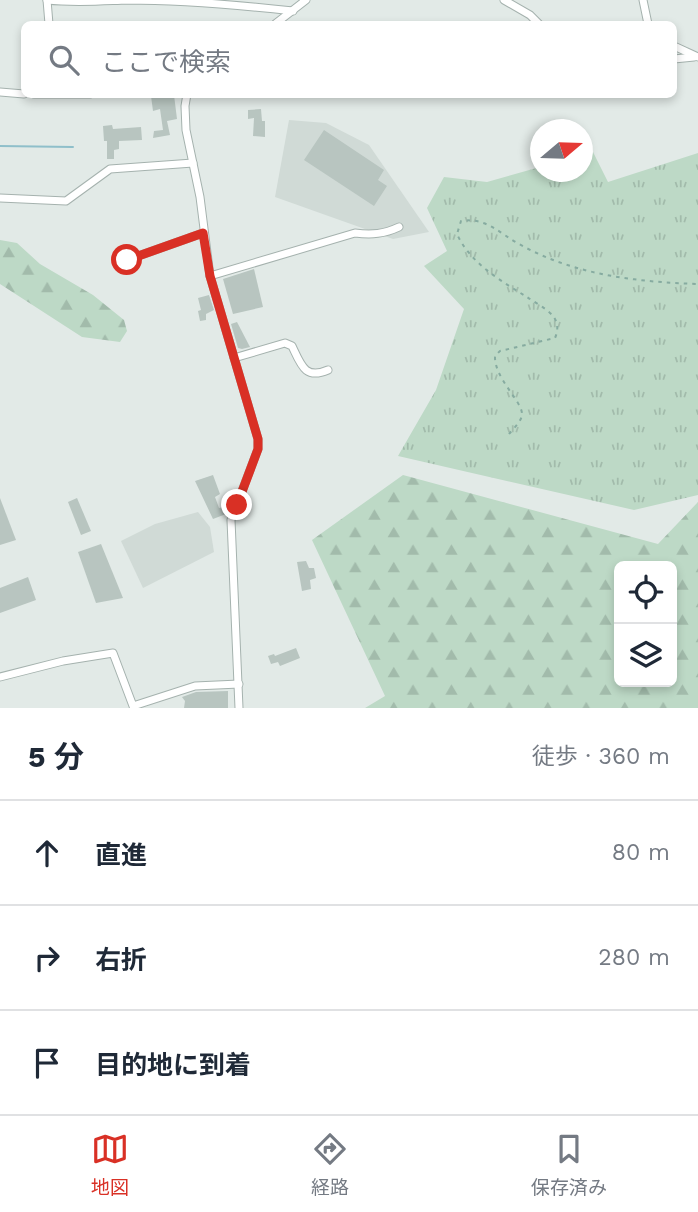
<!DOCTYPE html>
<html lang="ja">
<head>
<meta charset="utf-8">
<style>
	body { margin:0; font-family:"Work Sans","Noto Sans JP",sans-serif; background:#f2f2f3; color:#1f2937 }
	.controls { position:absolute; right:21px; bottom:21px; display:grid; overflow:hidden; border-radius:10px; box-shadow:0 4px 10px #0003 }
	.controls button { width:63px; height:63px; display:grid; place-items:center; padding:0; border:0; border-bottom:2px solid #e0e1e3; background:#fff; color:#1f2937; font:35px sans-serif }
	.compass { position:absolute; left:530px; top:119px; width:63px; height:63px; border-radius:50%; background:#fff; box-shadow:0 4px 10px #0003; rotate:71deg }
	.stop { position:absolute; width:21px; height:21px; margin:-16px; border:5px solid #d93025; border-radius:50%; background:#fff }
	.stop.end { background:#d93025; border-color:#fff; box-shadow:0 2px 7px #0008 }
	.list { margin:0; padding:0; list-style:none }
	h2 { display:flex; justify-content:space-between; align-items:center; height:91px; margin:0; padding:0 28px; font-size:30px }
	h2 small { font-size:23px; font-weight:400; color:#747a83 }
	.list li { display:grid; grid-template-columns:46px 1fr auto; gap:21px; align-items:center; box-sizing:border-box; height:105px; padding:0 28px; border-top:2px solid #e0e1e3 }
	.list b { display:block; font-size:26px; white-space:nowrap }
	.list em { font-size:23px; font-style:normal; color:#747a83 }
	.icon { flex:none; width:38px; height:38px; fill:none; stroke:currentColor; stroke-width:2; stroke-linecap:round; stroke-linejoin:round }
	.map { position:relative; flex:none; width:698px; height:708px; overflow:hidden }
	.search { position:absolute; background:#fff; box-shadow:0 4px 10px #0003; left:21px; right:21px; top:21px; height:77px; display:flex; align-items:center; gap:18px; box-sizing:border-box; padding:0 24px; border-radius:10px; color:#747a83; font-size:26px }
	.sheet { height:406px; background:#fff }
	nav { display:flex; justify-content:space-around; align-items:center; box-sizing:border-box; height:98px; border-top:2px solid #e0e1e3; background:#fff; font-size:19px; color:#747a83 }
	nav a { display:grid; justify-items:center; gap:4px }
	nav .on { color:#d93025 }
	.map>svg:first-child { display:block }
</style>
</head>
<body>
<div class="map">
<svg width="698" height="708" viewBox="0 0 698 708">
	<defs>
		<pattern id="grass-tufts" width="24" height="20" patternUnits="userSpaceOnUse" patternTransform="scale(1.75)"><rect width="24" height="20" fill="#bdd9c6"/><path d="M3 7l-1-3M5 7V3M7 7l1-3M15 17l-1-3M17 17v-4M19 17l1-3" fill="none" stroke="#a2bbab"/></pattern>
		<pattern id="forest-firs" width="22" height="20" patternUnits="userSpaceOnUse" patternTransform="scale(1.75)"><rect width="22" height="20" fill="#bdd9c6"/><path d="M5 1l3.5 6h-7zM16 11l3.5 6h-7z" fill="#a2bbab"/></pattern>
	</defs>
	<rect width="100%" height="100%" fill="#e2eae7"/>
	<g fill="#d0dad6">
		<path d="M289 120 326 123 369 145 429 232 393 239 275 197Z"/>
		<path d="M198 512 210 527 214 552 143 588 121 541 155 524Z"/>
	</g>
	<path fill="url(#grass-tufts)" d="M593 152 608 182 698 153V495L634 510 398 456 436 390 464 309 424 266 447 251 427 208 444 177 487 182 540 167V172H582L583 155Z"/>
	<g fill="url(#forest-firs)" fill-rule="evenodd">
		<path d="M0 240 17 243 40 264 93 295 124 320 127 331 120 342 82 337 0 284Z"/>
		<path d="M403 475 658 544 698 502V708H365L385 696 312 540ZM619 566H672V682H619Z"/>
	</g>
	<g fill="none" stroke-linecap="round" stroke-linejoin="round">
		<path stroke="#8fbfca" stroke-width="2" d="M0 146 73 147"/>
	</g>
	<g fill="#b8c5c0">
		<path d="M174 95 177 119 167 121 170 135 153 138 154 131 163 130 160 109 153 111 151 96Z"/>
		<path d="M261 109 262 121H265V137L253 136 254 118 248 119V110Z"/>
		<path d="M112 125 113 129 141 127 142 140 119 141V149L114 150V159H107V141H104L103 126Z"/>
		<path d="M324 130 384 170 378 180 387 186 374 206 304 160Z"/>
		<path d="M254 269 263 307 233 314 223 279Z"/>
		<path d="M209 295 214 310 206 314V320L200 321 198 311 201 310 198 298Z"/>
		<path d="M237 322 250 347 242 349 238 348 231 324Z"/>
		<path d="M213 475 220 494 215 497 219 508 223 507 226 514 213 519 195 481Z"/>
		<path d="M0 498 16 540 0 545Z"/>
		<path d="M77 498 91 531 81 535 68 502Z"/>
		<path d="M101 544 123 598 96 603 78 552Z"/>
		<path d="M306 561 309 568H314L316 578 310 580 311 589 302 591 297 562Z"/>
		<path d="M28 577 36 600 0 613V588Z"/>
		<path d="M296 648 300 658 280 666 278 662 271 664 268 656 274 654 275 656Z"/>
		<path d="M228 691V708H184L185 701 182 697 196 692Z"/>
	</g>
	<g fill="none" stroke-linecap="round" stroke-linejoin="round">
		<g stroke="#a5b2ae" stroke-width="9">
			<g id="minor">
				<path d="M47 0C74 3 100 1 127 0 183 0 238 5 293 11"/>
				<path d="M47 0 49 24"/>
				<path d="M504 0 530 15 539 24"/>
				<path d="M643 0 648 24"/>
				<path d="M275 24 306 0"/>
				<path d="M674 46 698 57"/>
				<path d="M674 59 694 57"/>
				<path d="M0 92 24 94"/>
				<path d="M34 94H90"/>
				<path d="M187 94 185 106 186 130 200 197 210 276 258 439V449L231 520 239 708"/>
				<path d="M0 198 66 201 110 169 193 163"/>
				<path d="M127 260 203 233"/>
				<path d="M210 276 355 233C372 235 384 234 399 227"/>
				<path d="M234 358 285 343 292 346C301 365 305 380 328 370"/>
				<path d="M0 677 63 661 113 653 133 706 195 686 239 684"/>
			</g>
		</g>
		<path stroke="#86aba0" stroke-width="2" stroke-dasharray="3.5 5" stroke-linecap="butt" d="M509 434C513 429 522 421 522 414 522 401 494 378 495 356L500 351 555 338C559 329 558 320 550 313 544 307 534 302 527 297 501 281 470 263 457 234L461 221C486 217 499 233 519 244 574 275 637 282 698 284"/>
		<use href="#minor" stroke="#fff" stroke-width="7"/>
	</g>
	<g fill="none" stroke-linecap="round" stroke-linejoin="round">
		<path stroke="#d93025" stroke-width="9" d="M127 260 203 233 210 276 258 439V449L237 505"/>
	</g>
</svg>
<div class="controls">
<button><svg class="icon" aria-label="locate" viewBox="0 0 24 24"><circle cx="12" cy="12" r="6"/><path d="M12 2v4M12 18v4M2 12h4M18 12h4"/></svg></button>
<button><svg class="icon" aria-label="layers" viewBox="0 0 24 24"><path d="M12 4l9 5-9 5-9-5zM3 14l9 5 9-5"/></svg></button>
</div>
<svg class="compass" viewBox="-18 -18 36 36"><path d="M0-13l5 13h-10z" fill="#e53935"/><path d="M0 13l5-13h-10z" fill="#747a83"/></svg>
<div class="stop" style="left:127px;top:260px"></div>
<div class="stop end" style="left:237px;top:505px"></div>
<div class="search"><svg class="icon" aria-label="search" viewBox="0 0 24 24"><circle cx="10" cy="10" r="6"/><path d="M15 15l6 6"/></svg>ここで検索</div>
</div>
<section class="sheet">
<h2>5 分<small>徒歩 · 360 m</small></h2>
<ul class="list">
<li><svg class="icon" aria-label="ahead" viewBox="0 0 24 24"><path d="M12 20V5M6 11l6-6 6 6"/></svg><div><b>直進</b></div><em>80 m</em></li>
<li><svg class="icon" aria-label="right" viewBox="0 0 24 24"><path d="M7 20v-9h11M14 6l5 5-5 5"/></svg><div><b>右折</b></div><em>280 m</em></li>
<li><svg class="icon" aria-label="arrive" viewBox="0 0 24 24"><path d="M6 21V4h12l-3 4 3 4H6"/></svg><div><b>目的地に到着</b></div></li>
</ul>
</section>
<nav>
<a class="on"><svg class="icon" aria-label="map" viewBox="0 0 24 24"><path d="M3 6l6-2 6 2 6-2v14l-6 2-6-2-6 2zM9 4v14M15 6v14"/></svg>地図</a>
<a><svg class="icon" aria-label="directions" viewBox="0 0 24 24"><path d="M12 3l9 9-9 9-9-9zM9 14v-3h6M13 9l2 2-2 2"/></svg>経路</a>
<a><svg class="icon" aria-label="saved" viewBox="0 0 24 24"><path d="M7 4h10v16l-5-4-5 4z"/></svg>保存済み</a>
</nav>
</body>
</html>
